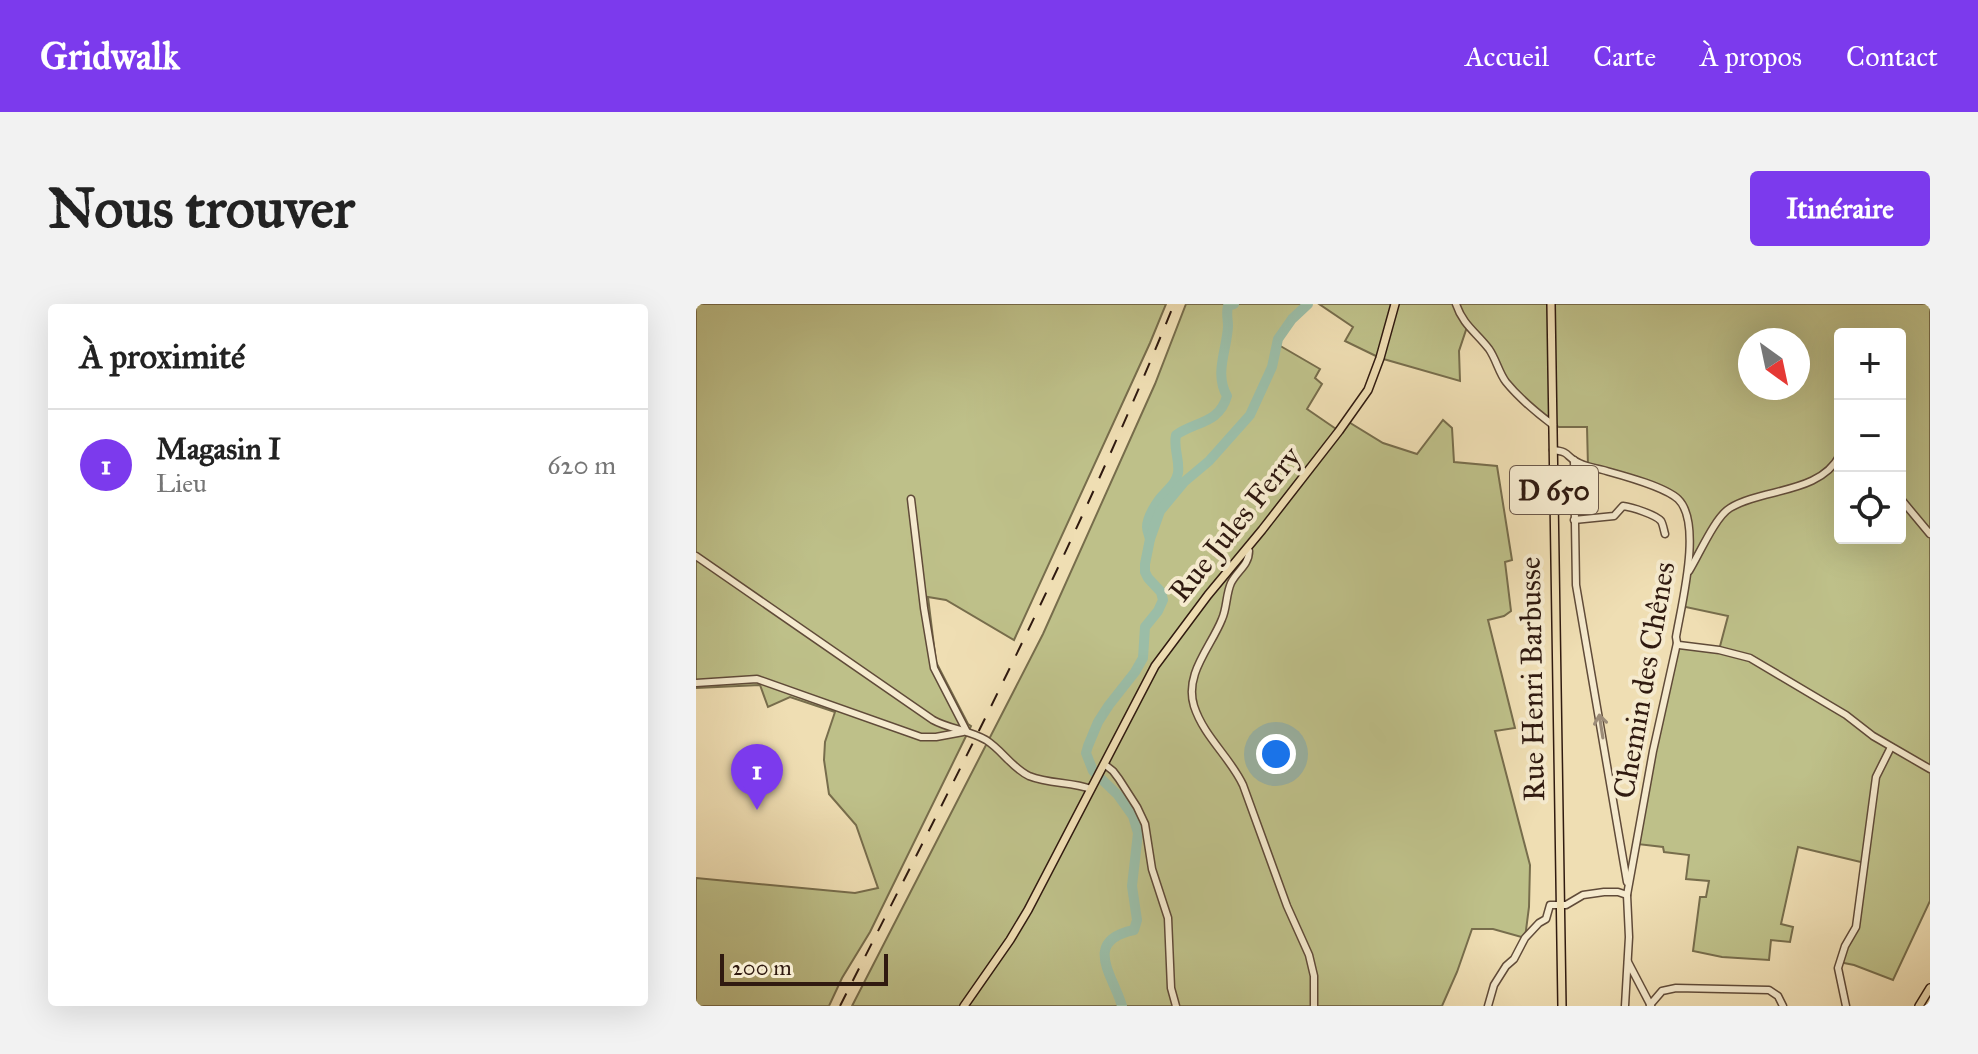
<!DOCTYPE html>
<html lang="fr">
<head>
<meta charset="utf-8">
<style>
	body { margin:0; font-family:"IM FELL Great Primer",serif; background:#f2f2f2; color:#222 }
	.controls { position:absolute; right:24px; top:24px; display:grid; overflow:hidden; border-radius:8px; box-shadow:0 8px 32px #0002 }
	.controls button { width:72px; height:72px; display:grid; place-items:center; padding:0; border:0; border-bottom:2px solid #e0e0e0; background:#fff; color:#222; font:40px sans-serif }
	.compass { position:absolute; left:1042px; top:24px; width:72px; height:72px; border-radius:50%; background:#fff; box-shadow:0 8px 32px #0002; rotate:147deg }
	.scale { position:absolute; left:24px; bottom:20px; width:168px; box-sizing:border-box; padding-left:8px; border:4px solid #301a10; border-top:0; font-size:22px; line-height:28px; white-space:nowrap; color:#301a10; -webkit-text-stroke:6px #f5eace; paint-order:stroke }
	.you { position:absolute; left:580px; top:450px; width:28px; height:28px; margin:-20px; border:6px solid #fff; border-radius:50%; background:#1a73e8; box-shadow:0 0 0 12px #1a73e833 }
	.badge { display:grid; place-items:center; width:52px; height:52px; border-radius:50%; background:#7c3aed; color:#fff; font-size:26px; font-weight:700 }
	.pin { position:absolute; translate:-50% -66px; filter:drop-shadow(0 2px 4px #0008) }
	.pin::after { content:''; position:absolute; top:42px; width:28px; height:24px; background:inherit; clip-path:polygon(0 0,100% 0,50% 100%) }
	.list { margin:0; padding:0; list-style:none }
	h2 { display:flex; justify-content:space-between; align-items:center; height:104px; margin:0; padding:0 32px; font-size:34px }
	h2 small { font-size:26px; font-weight:400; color:#767676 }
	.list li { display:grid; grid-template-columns:52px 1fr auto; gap:24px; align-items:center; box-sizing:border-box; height:112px; padding:0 32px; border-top:2px solid #e0e0e0 }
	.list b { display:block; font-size:30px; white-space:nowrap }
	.list p { margin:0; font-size:26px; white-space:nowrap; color:#767676 }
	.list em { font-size:26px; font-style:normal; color:#767676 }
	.icon { flex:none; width:44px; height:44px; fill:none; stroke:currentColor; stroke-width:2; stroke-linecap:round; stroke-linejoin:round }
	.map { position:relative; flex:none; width:1234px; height:702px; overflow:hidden; border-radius:8px }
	header { display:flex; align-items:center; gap:48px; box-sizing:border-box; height:112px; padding:0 40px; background:#7c3aed; color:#fff }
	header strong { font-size:38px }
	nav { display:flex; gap:44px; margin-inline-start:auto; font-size:28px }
	.intro { display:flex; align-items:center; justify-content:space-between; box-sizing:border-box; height:192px; padding:0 48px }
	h1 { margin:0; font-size:56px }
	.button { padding:20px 36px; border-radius:8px; background:#7c3aed; color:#fff; font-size:28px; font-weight:700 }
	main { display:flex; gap:48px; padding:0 48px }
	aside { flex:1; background:#fff; border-radius:8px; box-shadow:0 8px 32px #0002 }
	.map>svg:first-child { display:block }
</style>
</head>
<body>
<header>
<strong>Gridwalk</strong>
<nav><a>Accueil</a><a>Carte</a><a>À propos</a><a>Contact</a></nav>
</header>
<div class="intro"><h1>Nous trouver</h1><a class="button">Itinéraire</a></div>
<main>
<aside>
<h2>À proximité<small></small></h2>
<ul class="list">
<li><span class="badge">1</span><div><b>Magasin I</b><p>Lieu</p></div><em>620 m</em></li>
</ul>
</aside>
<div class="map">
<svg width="1234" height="702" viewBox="0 0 1234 702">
	<rect width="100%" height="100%" fill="#efdeb3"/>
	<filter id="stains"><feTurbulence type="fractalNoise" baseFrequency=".0025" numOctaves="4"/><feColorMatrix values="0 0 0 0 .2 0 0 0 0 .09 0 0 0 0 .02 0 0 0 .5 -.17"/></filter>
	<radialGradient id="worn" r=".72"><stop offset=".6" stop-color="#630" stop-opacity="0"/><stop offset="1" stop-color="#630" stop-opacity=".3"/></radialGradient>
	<g fill="#bec089" stroke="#776d4c" stroke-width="2" fill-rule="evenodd">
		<path d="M0 0H470L454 39 318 336 250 296 232 293 240 358 272 420 275 422 174 628 146 674 133 702H0V574L159 589 182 584 160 521 133 490 128 456 129 438 139 408 94 393 72 403 64 381 0 384Z"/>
		<path d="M490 0H612L596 15 581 40 624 65 619 74 626 80 611 105 643 127 651 117 687 139 721 150 747 116 756 124 758 158 801 162 816 256 809 258 815 307 808 312 792 316 819 424 799 427 834 561 833 603 829 634 797 625H776L761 668 746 702H156L347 330 459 80Z"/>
		<path d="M623 0H1234V597L1197 676 1158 661 1143 658 1160 623 1169 559 1102 543 1085 620 1097 623 1094 638 1075 636 1073 656 1026 653 997 647 1004 593H1010L1013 577 990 575 993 551 968 548 967 543 941 540 981 339 1023 346 1032 312 985 302 994 241 985 198 974 189 892 163 891 123H863L857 121 810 78 797 52 771 23 763 47 764 77 684 54 649 37 657 23ZM1144 30H1204V234H1144ZM1054 36H1102V84H1054Z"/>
	</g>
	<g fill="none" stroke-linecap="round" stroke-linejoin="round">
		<g stroke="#9bbda7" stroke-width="10">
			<path d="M454 235C453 231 451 227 451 223 451 213 461 197 468 190 474 183 480 179 482 169 484 156 477 144 480 131 500 117 523 120 531 92 518 69 531 46 532 22 532 15 530 10 532 2L538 0"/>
			<path d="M426 702C417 671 386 637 438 626L441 616 436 582 442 529 437 512 422 491 397 467 390 449 392 442 402 418 413 401 439 368 447 354 449 323 462 307 467 296 465 288 452 274 449 268V260L454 235 464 207 488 178 513 157 554 111 576 63 582 35 596 15 612 0"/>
		</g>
		<g stroke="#604b39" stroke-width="9">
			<g id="minor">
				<path d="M760 0C767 21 780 28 793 45 800 55 803 69 810 78 823 94 841 109 857 121"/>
				<path d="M857 146C876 148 869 153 883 159 891 163 899 164 907 166 925 171 968 182 982 195 1007 219 985 302 980 333L981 339 957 447 931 591 933 633 929 702"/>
				<path d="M878 156 880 281 931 578"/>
				<path d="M1204 194 1234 230"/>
				<path d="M215 195 228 304 238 364 271 428"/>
				<path d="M878 216 918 212 927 202C936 203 960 211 965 217 967 220 968 227 969 230"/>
				<path d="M551 244 553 247C553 261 541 267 535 279 530 290 531 304 526 315 515 343 488 370 498 402 508 433 534 453 547 481L591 602 613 651 618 672V702"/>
				<path d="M0 252 237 416C253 425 273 426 290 436 306 446 316 464 333 472 353 480 375 478 395 485"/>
				<path d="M993 267C1003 251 1019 213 1034 204 1067 184 1124 190 1144 151"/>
				<path d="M981 339 983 341 1023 346 1054 354 1150 411 1177 432 1234 465"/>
				<path d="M0 379 61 375 225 433H240L267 428"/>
				<path d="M408 460 417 467 423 475 441 503 449 520 456 565 472 614 475 684 480 702"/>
				<path d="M932 658 955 702"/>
				<path d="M954 701 966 687 980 684 1073 686 1082 692 1087 702"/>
				<path d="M792 702 798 681 810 662 818 655 829 634 843 619 850 615 854 601H870L887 591 908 588H922L931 591"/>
				<path d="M1150 702 1142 664 1149 642 1160 623 1180 473 1195 443"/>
			</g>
		</g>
		<g stroke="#301a10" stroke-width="10">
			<g id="major">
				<path d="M855 0 866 702"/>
				<path d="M268 702 314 636 332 606 459 362 512 291 566 226 643 127 672 86 684 54 699 0"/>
				<path d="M1223 702 1234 684"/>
			</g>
		</g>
		<use href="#minor" stroke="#f5eace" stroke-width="6"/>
		<use href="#major" stroke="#efdeb3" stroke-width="7"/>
		<path stroke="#301a10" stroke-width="2" stroke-dasharray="14 14" stroke-linecap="butt" d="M144 702C261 471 381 240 478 0"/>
	</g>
	<defs><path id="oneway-shaft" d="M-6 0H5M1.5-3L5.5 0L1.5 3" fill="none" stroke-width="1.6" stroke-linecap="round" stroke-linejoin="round" transform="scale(2)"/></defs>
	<use stroke="#9c8c78" href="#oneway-shaft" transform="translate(905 422) rotate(-99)"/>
	<g text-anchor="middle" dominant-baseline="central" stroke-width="8" stroke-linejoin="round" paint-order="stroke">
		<rect fill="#f5eace" stroke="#6b5849" stroke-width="2" x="814" y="162" width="88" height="48" rx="6"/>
		<g font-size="28" font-weight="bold" fill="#301a10">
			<text x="858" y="186">D 650</text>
		</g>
		<g font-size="30" fill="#301a10" stroke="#f5eace">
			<text transform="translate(539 220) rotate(-51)">Rue Jules Ferry</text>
			<text transform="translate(836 375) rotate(-91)">Rue Henri Barbusse</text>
			<text transform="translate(948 376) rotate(-80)">Chemin des Chênes</text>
		</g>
	</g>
	<rect width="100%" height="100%" filter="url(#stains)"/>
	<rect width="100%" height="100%" fill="url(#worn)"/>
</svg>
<div class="controls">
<button>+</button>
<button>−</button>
<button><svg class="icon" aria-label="locate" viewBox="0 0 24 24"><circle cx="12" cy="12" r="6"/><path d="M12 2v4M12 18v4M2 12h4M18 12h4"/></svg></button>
</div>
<svg class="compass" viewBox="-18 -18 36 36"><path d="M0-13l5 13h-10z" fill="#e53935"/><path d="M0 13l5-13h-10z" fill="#767676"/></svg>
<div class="scale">200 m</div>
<div class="you"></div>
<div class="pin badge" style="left:61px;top:506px">1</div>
</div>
</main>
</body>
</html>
